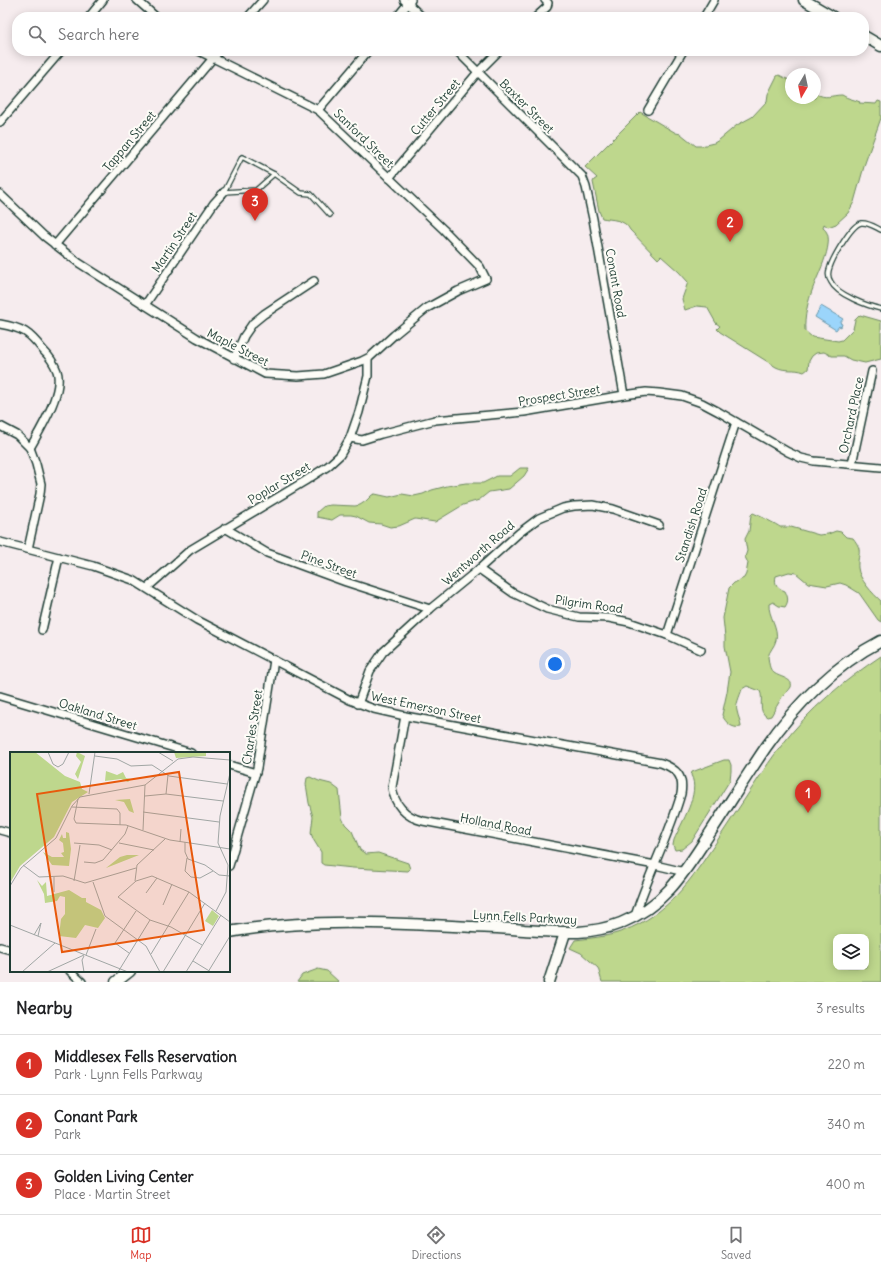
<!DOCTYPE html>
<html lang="en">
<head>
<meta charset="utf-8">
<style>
	body { margin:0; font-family:Delius,sans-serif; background:#f6f6f6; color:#202124 }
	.controls { position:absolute; right:12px; bottom:12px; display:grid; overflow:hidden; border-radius:8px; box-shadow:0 2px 10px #0003 }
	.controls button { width:36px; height:36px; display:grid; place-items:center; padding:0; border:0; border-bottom:1px solid #e0e0e0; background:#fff; color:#202124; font:20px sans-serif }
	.compass { position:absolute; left:785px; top:68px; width:36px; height:36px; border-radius:50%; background:#fff; box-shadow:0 2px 10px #0003; rotate:189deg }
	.you { position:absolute; left:555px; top:664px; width:14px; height:14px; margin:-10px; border:3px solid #fff; border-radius:50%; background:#1a73e8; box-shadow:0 0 0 6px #1a73e833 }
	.badge { display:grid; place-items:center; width:26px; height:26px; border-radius:50%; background:#d93025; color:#fff; font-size:13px; font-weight:700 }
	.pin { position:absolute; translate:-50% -33px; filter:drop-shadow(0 1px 2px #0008) }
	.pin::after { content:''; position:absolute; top:21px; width:14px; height:12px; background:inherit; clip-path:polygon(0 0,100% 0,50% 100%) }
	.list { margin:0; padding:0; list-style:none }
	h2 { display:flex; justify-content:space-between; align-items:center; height:52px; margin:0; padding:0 16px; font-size:17px }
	h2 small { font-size:13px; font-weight:400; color:#757577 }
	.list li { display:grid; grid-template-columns:26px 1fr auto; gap:12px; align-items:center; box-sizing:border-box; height:60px; padding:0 16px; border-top:1px solid #e0e0e0 }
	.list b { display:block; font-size:15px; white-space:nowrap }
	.list p { margin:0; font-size:13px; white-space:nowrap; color:#757577 }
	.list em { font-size:13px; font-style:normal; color:#757577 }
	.icon { flex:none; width:22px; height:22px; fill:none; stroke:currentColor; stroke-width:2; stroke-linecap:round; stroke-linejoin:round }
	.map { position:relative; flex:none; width:881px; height:982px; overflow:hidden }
	.search { position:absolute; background:#fff; box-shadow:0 2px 10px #0003; left:12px; right:12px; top:12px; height:44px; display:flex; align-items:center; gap:10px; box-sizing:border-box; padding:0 14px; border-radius:16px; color:#757577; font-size:15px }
	.sheet { height:232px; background:#fff }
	nav { display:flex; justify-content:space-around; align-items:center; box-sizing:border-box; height:56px; border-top:1px solid #e0e0e0; background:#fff; font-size:11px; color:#757577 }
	nav a { display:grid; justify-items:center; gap:2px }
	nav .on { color:#d93025 }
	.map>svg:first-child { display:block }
</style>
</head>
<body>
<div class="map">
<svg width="881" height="982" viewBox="0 0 881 982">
	<rect width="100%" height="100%" fill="#f6ecee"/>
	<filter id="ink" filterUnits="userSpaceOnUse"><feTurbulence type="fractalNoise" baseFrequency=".025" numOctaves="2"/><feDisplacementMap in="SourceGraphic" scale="8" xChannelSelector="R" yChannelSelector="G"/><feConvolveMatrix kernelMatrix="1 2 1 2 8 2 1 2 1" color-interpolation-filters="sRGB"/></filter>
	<g filter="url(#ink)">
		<g fill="#bed78d" stroke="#6e8a60" fill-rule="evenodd">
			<path d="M779 75 791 81V98H815V93C826 100 831 95 842 95 848 99 853 99 860 102L859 103 876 104 878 101 881 102V118L865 163 854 202 848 213 836 224 828 227 824 224 823 228C838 238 817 276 813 288 808 301 804 317 805 331L812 337 838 341 842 340 853 329 855 320 860 315 881 321V359L865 363 851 360 844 356H832L824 352 816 353 812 356 809 361 808 369 804 372C794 368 786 372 776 367L720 332 717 329 720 326 716 323 707 307 697 306 685 310 682 299 688 282 679 272 661 256 658 259 630 230C625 219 612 220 602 218L599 211 593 182 594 180 597 178 585 167 640 112 676 133 681 134 696 146H701L714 143 719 140 737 125 752 117 767 101 768 94 777 76Z"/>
			<path d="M520 468H529L524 476 509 489 489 492 479 500 463 505 435 522 415 519 399 526 390 527 381 524 369 523 356 516 351 515H340L332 520 317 517V512L324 506 331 505 355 506 360 505 366 501 372 495 375 494 389 497 402 494 414 496 423 494 432 490 447 486 466 483H483L497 476H510Z"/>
			<path d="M753 513C756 514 778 525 780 527H791L819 535 828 534 836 531 841 532 846 537 853 538C864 552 857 553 858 568 859 579 873 594 881 601V622L878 620 859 593 846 585 840 583 827 586 808 583 796 573 789 572 776 576C774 584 777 588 785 591 788 597 789 601 785 607L779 606 773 602 769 604C768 616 779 627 776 640 775 646 769 651 768 657 769 662 769 669 773 672 777 677 794 678 791 687 789 691 785 693 782 697 778 703 775 710 771 716L767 717C757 711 764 699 760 691L747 686 742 689C740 696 735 705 737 711 738 717 741 721 741 727 732 729 726 723 722 715L727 692 730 672 725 646V637L723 618 729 588 734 583 744 578 746 574 748 563 745 557 747 551 745 539 749 531 751 515Z"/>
			<path d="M881 656V982H602L598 968 581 953 570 948 575 940C591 938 607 937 623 931 669 914 691 880 717 841 730 821 743 802 756 782 764 770 772 757 782 745 809 709 844 681 881 656ZM836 937H866V967H836Z"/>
			<path d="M724 760H729L731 765V771L730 780 692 841 682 849 675 850 673 845 674 840C681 823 701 793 691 775L692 772Z"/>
			<path d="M310 777 319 781 331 784 339 790 342 818 345 824 352 831 360 850 366 854 378 853 408 863 410 869 408 871 353 868 324 865 321 863V852L313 839 311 833 313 817 309 803 306 784 307 778Z"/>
			<path d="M318 969 327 971 339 982H297L302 975Z"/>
		</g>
		<path fill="#9bd5fb" stroke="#6998ab" d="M821 306 843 319 840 323 842 324 841 327 839 326 836 330 815 317Z"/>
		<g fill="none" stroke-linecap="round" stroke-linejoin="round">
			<g stroke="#1f3d34" stroke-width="6">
				<g id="service">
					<path d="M224 192 242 157 274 174 301 193 311 194 330 215"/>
					<path d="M224 192 256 190 274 174"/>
					<path d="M881 230C875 227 868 222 861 223 851 225 833 258 830 267 828 272 828 278 831 282 837 295 868 306 881 309"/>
				</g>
			</g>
			<g stroke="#1f3d34" stroke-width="10">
				<g id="minor">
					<path d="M137 0 156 17"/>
					<path d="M404 0 422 17"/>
					<path d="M89 17 103 0"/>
					<path d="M248 17 263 0"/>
					<path d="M397 17 411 0"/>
					<path d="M536 17 547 7 548 3 545 0"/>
					<path d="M704 17 714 0"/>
					<path d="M457 51 582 176 586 187 593 219 624 395"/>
					<path d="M318 110 368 51"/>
					<path d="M648 110 683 51"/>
					<path d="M0 122 61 51"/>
					<path d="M389 178 478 72 499 51"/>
					<path d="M0 194 44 236 79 263 197 338 265 374 298 376 324 374 362 361 370 357 394 335 427 308 458 291 486 279 480 267 444 230 318 110 199 51"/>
					<path d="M55 245 219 51"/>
					<path d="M145 305 214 203 224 192"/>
					<path d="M0 324C23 328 29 332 43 350 49 356 54 363 57 371 64 392 40 430 30 448"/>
					<path d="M234 359 244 336 253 323 264 314 314 281"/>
					<path d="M0 426 17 435 30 448 36 464 41 484 40 494 28 549"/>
					<path d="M350 438 362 440 381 434 435 420 524 412 624 395 646 392 659 393 682 396 702 403 719 412 788 452 801 458 814 461 881 467"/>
					<path d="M852 464 872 371"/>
					<path d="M225 528 267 553 346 582 430 609"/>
					<path d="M0 542 93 566 133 580 197 620 350 700 374 709 405 716 661 763C677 769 684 776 681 794 669 836 648 875 635 916"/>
					<path d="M479 569 513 593 547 609 579 617 609 618 629 622 667 635 701 650"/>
					<path d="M147 588 190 550 305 481 328 466 340 455 350 438 359 412 368 376V359"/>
					<path d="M42 630 59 557"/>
					<path d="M667 635 736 422"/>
					<path d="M0 696 191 753"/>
					<path d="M358 704 370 671 383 652 430 609 479 569 519 533 539 518 563 508 574 506 593 505 613 509 659 525"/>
					<path d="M405 716 392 787C394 804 405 817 423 821L655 865 685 872"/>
					<path d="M229 765 256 773"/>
					<path d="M0 830 11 833"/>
					<path d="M229 866 257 768 274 660"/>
					<path d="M0 947 11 950"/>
					<path d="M70 971 82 982"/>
				</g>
			</g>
			<g stroke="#1f3d34" stroke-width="13">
				<g id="secondary">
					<path d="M804 0 833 17"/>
					<path d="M864 36 881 46"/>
					<path d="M229 932C307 918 394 923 473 927 490 928 507 928 524 930 558 932 588 936 621 923 666 905 685 871 710 833 729 804 747 775 766 747 795 705 835 665 881 641"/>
					<path d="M116 982 130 971"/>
					<path d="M549 982 565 933"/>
				</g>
			</g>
			<use href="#service" stroke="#fdfcf7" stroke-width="3.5"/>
			<use href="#minor" stroke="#fdfcf7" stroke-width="7"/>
			<use href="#secondary" stroke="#fdfcf7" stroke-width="10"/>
		</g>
	</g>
	<g text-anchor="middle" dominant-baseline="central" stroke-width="4" stroke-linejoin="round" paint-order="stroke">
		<g font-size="12" fill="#1f3d34" stroke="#fdfcf7">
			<text transform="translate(527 106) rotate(45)">Baxter Street</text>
			<text transform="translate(435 107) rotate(-50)">Cutter Street</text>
			<text transform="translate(364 138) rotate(44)">Sanford Street</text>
			<text transform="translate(129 141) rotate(-50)">Tappan Street</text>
			<text transform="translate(174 242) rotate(-56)">Martin Street</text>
			<text transform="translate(616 283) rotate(80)">Conant Road</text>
			<text transform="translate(238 347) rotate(27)">Maple Street</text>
			<text transform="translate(559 395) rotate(-9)">Prospect Street</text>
			<text transform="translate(851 415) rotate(-78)">Orchard Place</text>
			<text transform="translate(279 483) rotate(-31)">Poplar Street</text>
			<text transform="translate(691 525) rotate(-72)">Standish Road</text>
			<text transform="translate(478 553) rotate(-41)">Wentworth Road</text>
			<text transform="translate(329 564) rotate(20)">Pine Street</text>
			<text transform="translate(589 604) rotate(8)">Pilgrim Road</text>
			<text transform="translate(426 707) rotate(12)">West Emerson Street</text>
			<text transform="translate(98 714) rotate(17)">Oakland Street</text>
			<text transform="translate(252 727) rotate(-81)">Charles Street</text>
			<text transform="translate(496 824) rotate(11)">Holland Road</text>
			<text transform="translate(525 917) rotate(3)">Lynn Fells Parkway</text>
		</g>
	</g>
	<g transform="translate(10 752)">
		<rect width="220" height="220" fill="#f6ecee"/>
		<path d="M0 0H25L55 24 70 30 72 37 78 40 62 50 44 85 10 114 0 131ZM67 0 75 4 68 27 65 22 71 10 66 4ZM164 0H196V4L166 6ZM96 19 107 23 113 20 116 26 121 27 118 30 111 27 95 29ZM120 47 124 61 119 59 114 50 105 48ZM56 80 59 81 61 97 59 114 42 113 33 100 42 105H54L51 101 54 100 53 91 49 88 52 82 53 86H56ZM117 103H129L96 116 110 105ZM27 128 32 134 36 130 37 144 59 138 72 146H76V150L91 158 95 166 88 176 75 173 66 186 49 184 51 167 55 162V145L50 144 47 149 35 151 34 142ZM202 158 209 164 203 174 195 169Z" fill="#bed78d"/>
		<path fill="none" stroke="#a0a6a4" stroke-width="1" d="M38 0 43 12 48 15 53 12 59 0M148 0 163 9M85 4 107 7 121 14 142 13 159 24 217 32M79 42 85 0M156 42 158 23M135 44 156 42 213 49M68 47 64 67 66 71 116 73 160 88 220 97M62 55 107 57 110 61V73M133 60 209 70M133 78 135 33M170 90 171 77M175 90V100L178 107 195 113 209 123 220 124M64 91 89 93 102 98M109 91 144 98M177 106 175 119 181 125 190 126 203 119M74 110 85 111 93 108 115 82 118 74M13 113 29 125 53 124 75 131 126 116M64 129 70 93M125 129 127 113 155 87M83 130 95 164 136 194 150 220M0 134 11 116 46 86 62 54 70 45 135 33 168 7 183 5 220 8M44 140V125M136 141 147 126M153 153 162 132M206 159 216 140 218 113 208 91 210 64 220 21M0 173 118 220M24 183 31 171 28 184M192 193 161 175 140 168 108 145 126 129 142 124 179 140 220 170M119 201 105 191 126 159M141 202 179 140M76 203 86 177M74 204 72 208 74 220M183 209 201 220M12 220 45 191M37 220 74 203M108 220 140 168M153 220 195 151M176 220 211 163M198 220 220 184"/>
		<path fill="#e8590c" fill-opacity="0.15" stroke="#e8590c" stroke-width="2" d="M169 20 194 178 52 200 27 42Z"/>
		<rect width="220" height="220" fill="none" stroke="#1f3d34" stroke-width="2"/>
	</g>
</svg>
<div class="controls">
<button><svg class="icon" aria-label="layers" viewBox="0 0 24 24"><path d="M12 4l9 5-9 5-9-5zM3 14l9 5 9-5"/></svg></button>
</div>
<svg class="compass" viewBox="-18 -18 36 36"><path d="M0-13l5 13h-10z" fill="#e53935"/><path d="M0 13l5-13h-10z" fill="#757577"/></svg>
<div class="you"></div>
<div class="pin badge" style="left:808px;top:813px">1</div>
<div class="pin badge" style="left:730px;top:242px">2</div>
<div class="pin badge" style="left:255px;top:221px">3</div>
<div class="search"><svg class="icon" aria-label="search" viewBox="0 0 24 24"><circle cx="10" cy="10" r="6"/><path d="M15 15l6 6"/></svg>Search here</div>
</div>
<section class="sheet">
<h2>Nearby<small>3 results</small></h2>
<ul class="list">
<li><span class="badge">1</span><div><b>Middlesex Fells Reservation</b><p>Park · Lynn Fells Parkway</p></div><em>220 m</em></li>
<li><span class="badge">2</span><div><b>Conant Park</b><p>Park</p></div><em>340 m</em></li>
<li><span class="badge">3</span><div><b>Golden Living Center</b><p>Place · Martin Street</p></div><em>400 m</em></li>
</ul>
</section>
<nav>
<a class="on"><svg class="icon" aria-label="map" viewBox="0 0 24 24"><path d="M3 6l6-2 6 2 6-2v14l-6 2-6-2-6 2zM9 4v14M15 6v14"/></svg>Map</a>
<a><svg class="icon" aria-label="directions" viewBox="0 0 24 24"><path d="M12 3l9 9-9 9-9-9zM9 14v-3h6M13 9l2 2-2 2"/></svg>Directions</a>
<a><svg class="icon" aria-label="saved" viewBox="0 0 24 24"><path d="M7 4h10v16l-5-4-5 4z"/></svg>Saved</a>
</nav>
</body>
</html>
